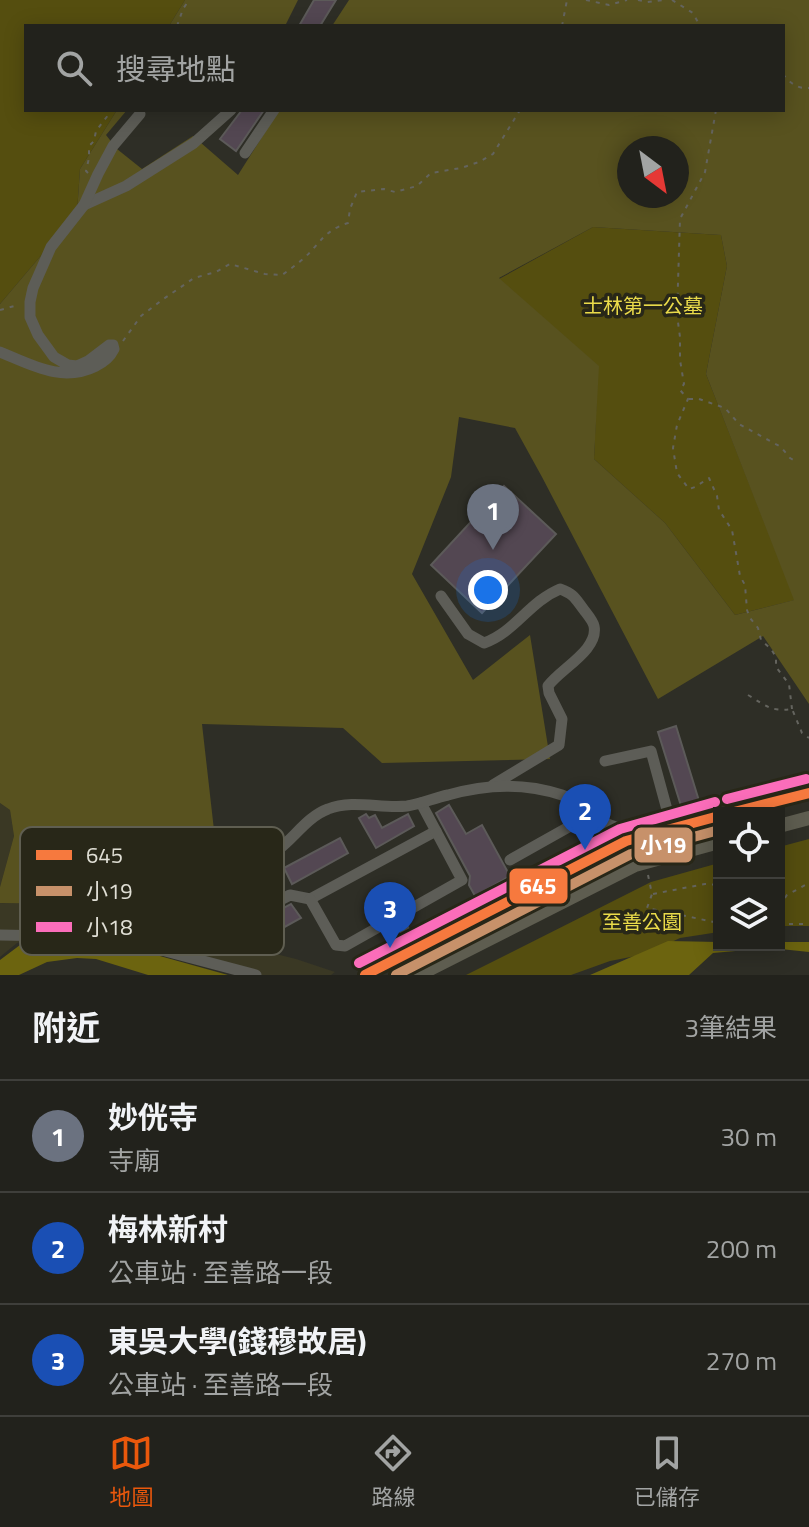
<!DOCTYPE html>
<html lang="zh-TW">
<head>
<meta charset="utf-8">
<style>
	body { margin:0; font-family:"Titillium Web","Noto Sans TC",sans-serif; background:#2e2f29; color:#f1f3f6 }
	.controls { position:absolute; right:24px; bottom:24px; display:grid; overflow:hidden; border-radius:0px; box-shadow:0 4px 20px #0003 }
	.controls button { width:72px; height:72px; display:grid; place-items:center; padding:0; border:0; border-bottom:2px solid #3f3f3b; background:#22221c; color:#f1f3f6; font:40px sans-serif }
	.compass { position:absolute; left:617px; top:136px; width:72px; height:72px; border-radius:50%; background:#22221c; box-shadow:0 4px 20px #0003; rotate:148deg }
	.you { position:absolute; left:488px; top:590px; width:28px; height:28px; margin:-20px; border:6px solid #fff; border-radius:50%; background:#1a73e8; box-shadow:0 0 0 12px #1a73e833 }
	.badge { display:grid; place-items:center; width:52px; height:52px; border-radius:50%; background:#ea580c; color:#fff; font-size:26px; font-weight:700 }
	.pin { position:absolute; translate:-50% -66px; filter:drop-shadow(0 2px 4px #0008) }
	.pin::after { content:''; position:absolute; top:42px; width:28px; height:24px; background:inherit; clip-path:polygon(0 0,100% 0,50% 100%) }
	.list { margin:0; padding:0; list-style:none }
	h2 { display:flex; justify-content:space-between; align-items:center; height:104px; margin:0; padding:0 32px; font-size:34px }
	h2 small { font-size:26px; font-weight:400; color:#a2a4a3 }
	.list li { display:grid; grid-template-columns:52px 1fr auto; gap:24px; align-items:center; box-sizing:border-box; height:112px; padding:0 32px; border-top:2px solid #3f3f3b }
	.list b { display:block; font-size:30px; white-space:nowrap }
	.list p { margin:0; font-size:26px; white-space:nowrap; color:#a2a4a3 }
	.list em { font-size:26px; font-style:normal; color:#a2a4a3 }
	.icon { flex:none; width:44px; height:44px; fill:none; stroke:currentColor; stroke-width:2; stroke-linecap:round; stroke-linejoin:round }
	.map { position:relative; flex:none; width:809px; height:975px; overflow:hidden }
	.search { position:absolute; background:#22221c; box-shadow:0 4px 20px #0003; left:24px; right:24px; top:24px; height:88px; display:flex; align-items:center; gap:20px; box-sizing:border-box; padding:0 28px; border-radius:0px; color:#a2a4a3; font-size:30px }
	.sheet { height:440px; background:#22221c }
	nav { display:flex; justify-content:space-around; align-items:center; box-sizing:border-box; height:112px; border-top:2px solid #3f3f3b; background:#22221c; font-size:22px; color:#a2a4a3 }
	nav a { display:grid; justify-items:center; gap:4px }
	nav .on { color:#ea580c }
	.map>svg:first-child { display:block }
</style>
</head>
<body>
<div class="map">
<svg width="809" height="975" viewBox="0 0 809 975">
	<rect width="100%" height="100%" fill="#2e2e26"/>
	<g fill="#3a3824">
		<path d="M0 803 10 810 14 836 0 887Z"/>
		<path d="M0 903 117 905 139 909 137 921 147 923 150 918 232 939 236 944 296 959 335 972 331 975H236L102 939 44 936 17 943 0 957Z"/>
	</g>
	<g fill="#554e0f">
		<path d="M0 0H185L169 26H26V110H117L80 169 77 213 0 304Z"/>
		<path d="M593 227 721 235 727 266 706 374 795 600 735 615 665 523 594 459 598 366 499 279Z"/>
		<path d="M809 839V926H779V847Z"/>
		<path d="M719 863V932L680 938 646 954 610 961 571 975H466L651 882Z"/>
	</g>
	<g fill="#58521f" fill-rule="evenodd">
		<path d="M185 0H298L285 26H169Z"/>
		<path d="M349 0H809V704L763 636 658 699 542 477 515 428 459 417 451 477 412 574 473 680 530 635 550 759 382 763 343 728 202 724 214 830 140 869 117 905 0 903V887L14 836 10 810 0 803V304L77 213 80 169 117 110H127L106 135 117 149 142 169 193 136 238 175 279 110H783V26H332ZM629 148H677V196H629ZM593 227 721 235 727 266 706 374 794 600 735 615 665 523 594 459 599 366 499 278Z"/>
	</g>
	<g fill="#6c640f">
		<path d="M99 939 228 975H148L96 959 77 958 47 962 19 975H0V960L20 945Z"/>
		<path d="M668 941 719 942V945H779V942H809V952L771 948 713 953 689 975H590Z"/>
	</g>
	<g fill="#534752" stroke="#5c5a59" stroke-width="2">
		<path d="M314 0H336L320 26H299Z"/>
		<path d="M242 110H264L236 151 220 139Z"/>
		<path d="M504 486 556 534 482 613 431 565Z"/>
		<path d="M676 726 700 804 682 809 658 732Z"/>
		<path d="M449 805 466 834 482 825 510 876 475 896 469 885 470 876 436 813Z"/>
		<path d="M366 814 369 818 375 815 382 828 408 814 414 826 376 848 359 818Z"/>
		<path d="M340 838 348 853 292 884 284 868Z"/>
		<path d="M291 904 301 918 261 940 253 924Z"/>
	</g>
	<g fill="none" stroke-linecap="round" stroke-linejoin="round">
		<g stroke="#64645e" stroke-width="2" stroke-dasharray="4 6" stroke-linecap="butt">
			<path d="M586 0 609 5 627 0"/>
			<path d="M638 0 647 2 665 0"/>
			<path d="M672 0 693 13 700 26"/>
			<path d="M177 26 183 9 189 0"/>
			<path d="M562 26 567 0"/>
			<path d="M783 74C790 83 797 89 809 88"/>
			<path d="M716 110 705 172 680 219 677 315 680 337V360L684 384 680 390 688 399 677 425 673 448 677 473 689 489 695 487 709 478 717 496 719 510 732 530 740 576 745 585 747 610 750 618 758 628 761 640 771 649 776 657V667L789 684 792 709"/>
			<path d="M88 173 86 171 89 158V146L94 141 96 131 112 110"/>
			<path d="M0 310 18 305"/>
			<path d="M123 341 141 316 162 300 194 278 216 272 230 264 265 274 282 275C289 270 296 265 303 259 321 243 323 231 348 223L350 209 357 192 384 189 395 192 417 186 431 173 461 168 479 162 493 154 520 110"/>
			<path d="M689 399H699L725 408 739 424 781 447 790 458 797 462"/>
			<path d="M748 695C765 705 770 712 792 709L802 733 809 738"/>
			<path d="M648 875 652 894 647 908 719 923"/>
			<path d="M779 890 786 894"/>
			<path d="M653 894 705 884 719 885"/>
			<path d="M779 906 787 895 809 883"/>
			<path d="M779 924H809"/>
		</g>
		<g stroke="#5d5d57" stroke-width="11">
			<path d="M245 153 274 110"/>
			<path d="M84 205 126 186 194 143 231 110"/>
			<path d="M0 352C32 365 62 383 96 366 105 361 110 357 114 349L113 345H109L88 361 77 366 68 365 54 357 38 335 30 317V302L33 288 51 247 84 205 98 174 113 146 140 114"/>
			<path d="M441 596 468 634 484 643C515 632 529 602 560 589 574 594 575 598 584 610 587 614 593 621 594 626 599 650 560 669 548 686L549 693 562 719 559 745 493 785"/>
			<path d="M605 761 651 751 672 828"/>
			<path d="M510 860 590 815"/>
			<path d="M237 879 185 907 196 926 213 930 226 928 290 895 310 899 436 831"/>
			<path d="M310 899 336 945 345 946 462 880 421 803"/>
			<path d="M397 917 427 971"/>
			<path d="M0 935 102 937 135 943 256 975"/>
			<path d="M133 948C144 917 148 891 178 872 189 865 199 860 212 859 228 858 245 864 260 859 288 851 301 819 328 809 353 799 381 809 407 806 421 804 434 798 448 795 486 784 523 782 562 795 574 799 581 808 591 815 599 822 609 825 619 828L635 865"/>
		</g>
		<g stroke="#5e5d50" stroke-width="14">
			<path d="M730 813 809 793"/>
			<path d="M779 826 809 818"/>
			<path d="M365 975 626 841 719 816"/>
			<path d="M418 975 635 865 719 842"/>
		</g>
		<g stroke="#282718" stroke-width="16">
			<g id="bus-1">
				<path d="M730 813 809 793"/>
				<path d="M365 975 626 841 719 816"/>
			</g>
		</g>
		<g stroke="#282718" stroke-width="16">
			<path id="bus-2" d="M396 975 631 854 719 830"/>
		</g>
		<g stroke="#282718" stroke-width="16">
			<g id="bus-3">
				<path d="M727 799 806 779"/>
				<path d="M359 963 620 829 715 802"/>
			</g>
		</g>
		<use href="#bus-1" stroke="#f6793e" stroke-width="10"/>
		<use href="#bus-2" stroke="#c7916a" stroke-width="10"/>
		<use href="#bus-3" stroke="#fb6dba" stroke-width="10"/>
	</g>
	<g text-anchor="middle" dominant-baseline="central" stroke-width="7" stroke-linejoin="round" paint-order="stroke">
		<g font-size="20" fill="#eadb4a" stroke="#282718">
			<text x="643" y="305">士林第一公墓</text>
			<text x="642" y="921">至善公園</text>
		</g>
	</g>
	<rect x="20" y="827" width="264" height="128" rx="12" fill="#282718" stroke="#5f5e51" stroke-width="2"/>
	<rect x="36" y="850" width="36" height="10" fill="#f6793e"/>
	<rect x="36" y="886" width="36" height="10" fill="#c7916a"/>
	<rect x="36" y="922" width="36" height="10" fill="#fb6dba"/>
	<g font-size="22" fill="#e0dfd5">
		<text x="86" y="863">645</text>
		<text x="86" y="899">小19</text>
		<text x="86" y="935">小18</text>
	</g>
	<g stroke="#282718" stroke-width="3">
		<rect x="633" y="826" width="61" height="38" rx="8" fill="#c7916a"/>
		<rect x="508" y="867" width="61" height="38" rx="8" fill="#f6793e"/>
	</g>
	<g font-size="22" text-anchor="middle" font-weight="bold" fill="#fff">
		<text x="663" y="853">小19</text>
		<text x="538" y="894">645</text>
	</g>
</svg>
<div class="controls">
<button><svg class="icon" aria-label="locate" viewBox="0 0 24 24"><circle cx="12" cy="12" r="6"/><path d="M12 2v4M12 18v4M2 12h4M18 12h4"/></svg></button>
<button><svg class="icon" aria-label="layers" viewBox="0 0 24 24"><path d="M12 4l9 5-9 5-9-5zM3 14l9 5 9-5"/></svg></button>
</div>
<svg class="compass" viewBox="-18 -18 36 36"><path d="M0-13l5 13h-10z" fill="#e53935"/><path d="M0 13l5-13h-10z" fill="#a2a4a3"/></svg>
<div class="you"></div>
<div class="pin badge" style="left:493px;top:550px;background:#6b7280">1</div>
<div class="pin badge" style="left:585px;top:850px;background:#1a4fb4">2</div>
<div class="pin badge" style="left:390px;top:948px;background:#1a4fb4">3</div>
<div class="search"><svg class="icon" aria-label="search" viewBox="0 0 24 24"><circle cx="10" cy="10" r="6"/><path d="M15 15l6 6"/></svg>搜尋地點</div>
</div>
<section class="sheet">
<h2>附近<small>3筆結果</small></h2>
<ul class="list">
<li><span class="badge" style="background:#6b7280">1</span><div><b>妙侊寺</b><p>寺廟</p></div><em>30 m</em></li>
<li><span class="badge" style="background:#1a4fb4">2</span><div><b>梅林新村</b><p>公車站 · 至善路一段</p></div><em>200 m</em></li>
<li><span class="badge" style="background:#1a4fb4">3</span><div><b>東吳大學(錢穆故居)</b><p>公車站 · 至善路一段</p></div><em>270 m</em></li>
</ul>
</section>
<nav>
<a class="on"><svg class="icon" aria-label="map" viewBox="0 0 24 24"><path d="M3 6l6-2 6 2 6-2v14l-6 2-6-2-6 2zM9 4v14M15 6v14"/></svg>地圖</a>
<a><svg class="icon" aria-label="directions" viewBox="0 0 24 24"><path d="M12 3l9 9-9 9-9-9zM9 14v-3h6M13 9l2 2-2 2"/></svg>路線</a>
<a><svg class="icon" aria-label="saved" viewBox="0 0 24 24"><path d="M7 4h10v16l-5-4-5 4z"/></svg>已儲存</a>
</nav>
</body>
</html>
